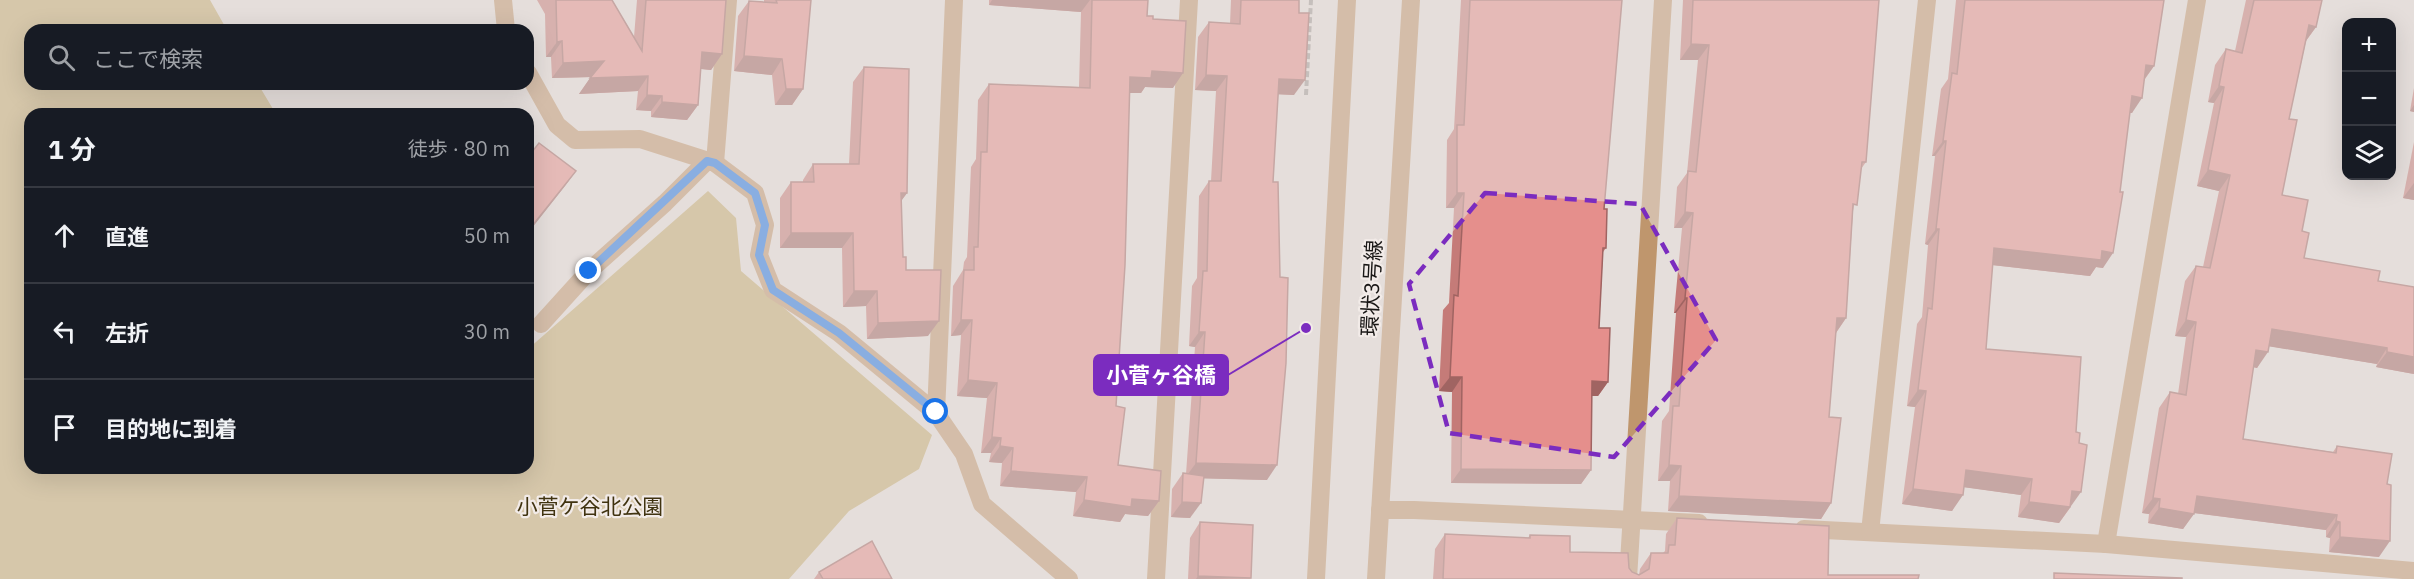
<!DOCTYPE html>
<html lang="ja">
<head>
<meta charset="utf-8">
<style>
	body { margin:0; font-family:"IBM Plex Sans","Noto Sans JP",sans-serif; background:#20242c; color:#f1f3f6 }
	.controls { position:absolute; right:18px; top:18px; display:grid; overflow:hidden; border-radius:12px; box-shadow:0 6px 24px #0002 }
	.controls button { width:54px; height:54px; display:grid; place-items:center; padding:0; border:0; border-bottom:2px solid #363941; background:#171b24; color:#f1f3f6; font:30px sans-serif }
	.stop { position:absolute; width:18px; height:18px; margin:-14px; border:4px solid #1a73e8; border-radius:50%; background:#fff }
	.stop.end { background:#1a73e8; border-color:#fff; box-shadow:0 2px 6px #0008 }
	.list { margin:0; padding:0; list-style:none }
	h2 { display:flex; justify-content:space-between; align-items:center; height:78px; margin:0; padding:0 24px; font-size:26px }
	h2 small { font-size:20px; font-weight:400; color:#9ea1a6 }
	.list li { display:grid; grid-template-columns:39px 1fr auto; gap:18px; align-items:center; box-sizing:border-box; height:96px; padding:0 24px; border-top:2px solid #363941 }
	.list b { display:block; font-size:22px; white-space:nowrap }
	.list em { font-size:20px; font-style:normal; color:#9ea1a6 }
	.icon { flex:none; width:33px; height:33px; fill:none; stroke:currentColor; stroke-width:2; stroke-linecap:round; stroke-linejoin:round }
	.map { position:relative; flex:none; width:2414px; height:579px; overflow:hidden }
	.search { position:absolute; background:#171b24; box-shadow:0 6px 24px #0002; left:24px; top:24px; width:510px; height:66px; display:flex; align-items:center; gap:15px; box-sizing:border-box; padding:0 21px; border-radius:18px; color:#9ea1a6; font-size:22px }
	.panel { position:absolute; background:#171b24; box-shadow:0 6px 24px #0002; left:24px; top:108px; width:510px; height:366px; border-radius:18px }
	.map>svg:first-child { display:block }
</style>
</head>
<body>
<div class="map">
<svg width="2414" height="579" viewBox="0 0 2414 579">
	<rect width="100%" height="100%" fill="#e5dedb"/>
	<path fill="#c3ab6f" d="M0 0H210L227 30H30V84H258L276 114H30V468H528V349L708 191 736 218 741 271 932 435 919 469 849 511 789 579H0Z"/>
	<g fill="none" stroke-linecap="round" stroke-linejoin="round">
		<path stroke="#9e9997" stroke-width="4" stroke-dasharray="6 3" stroke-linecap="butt" d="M1306 95 1311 0"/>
		<g stroke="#bf966d" stroke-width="18">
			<path d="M503 0 506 30"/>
			<path d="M528 73 557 125 575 140 640 139 715 163 755 193 765 225 759 255 773 290 839 333 936 413 964 454 982 504 1069 579"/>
			<path d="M715 163 728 0"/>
			<path d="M541 324 589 271 665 203 707 161"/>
			<path d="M936 413 954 0"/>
			<path d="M1380 510H1414L1699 523"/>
			<path d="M1804 529 2106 544 2414 571"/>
			<path d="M1870 532 1927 0"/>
			<path d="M2106 544 2197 0"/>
			<path d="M1156 579 1189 0"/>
			<path d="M1628 579 1663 0"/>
		</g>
		<g stroke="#bf966d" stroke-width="18">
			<path d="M1316 579 1347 0"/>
			<path d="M1376 579 1411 0"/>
		</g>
	</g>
	<g fill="#c57b78">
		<path d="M537 0H612L634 37 637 0H726L722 54 711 70 701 69 698 105 687 120 651 117V111L636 110 638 91 579 94 591 77 552 78 551 57H546L545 14Z"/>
		<path d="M764 0H811L803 89 792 105H775L772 75 734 71 738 16 749 1 764 2Z"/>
		<path d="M989 0H1148L1147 16 1153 19 1173 88 1145 87 1141 93H1129L1116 406 1118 465 1159 501 1148 516 1125 514 1120 522 1073 516 1076 492 1000 486 1002 463 989 462 991 453H981L987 398 957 396 961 335 951 336 953 286 963 270 964 262 967 257 971 167 976 159 978 100 989 84 1079 87 1081 12 989 5Z"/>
		<path d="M1231 0H1299L1294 95 1278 94 1273 182 1267 480 1203 478 1190 518 1171 517 1172 489 1183 473 1186 474 1195 347 1189 346 1192 286 1197 278 1199 196 1209 181H1211L1216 91 1195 90 1198 37 1209 22 1230 24Z"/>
		<path d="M1461 0H1622L1604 209 1606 248 1603 252 1599 328 1608 382 1598 396H1592L1591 470 1581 484 1451 483 1452 392 1439 391 1443 310 1449 303 1454 208H1446L1447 140 1454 129Z"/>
		<path d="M1683 0H1879L1866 162 1861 169 1853 211 1846 318 1836 333 1829 417 1831 503 1821 519 1668 511 1670 481H1658L1662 421 1669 411 1676 313H1674L1682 228H1674L1677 187 1687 173 1698 60H1680Z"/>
		<path d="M1956 0H2164L2154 66 2145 79 2132 113H2130L2103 268 2096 267 2090 276 1992 265 1986 349 2070 508 2059 523 2018 517 2021 495 1964 487 1952 511 1902 504 1915 407 1907 406 1917 324 1922 317 1928 245 1925 244 1935 156H1932L1941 89 1948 79Z"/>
		<path d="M2246 0H2322L2316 27 2306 41 2289 119 2282 195 2302 231 2304 258 2378 281 2414 374 2376 367 2377 364 2269 346 2257 368 2253 367 2243 439 2333 452 2337 446 2387 484 2379 557 2329 552 2330 538 2326 537V530L2194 513 2183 529 2148 523 2149 514 2142 513 2159 408 2170 392 2178 394 2186 337 2175 336 2185 281 2196 266 2203 267 2219 191 2197 186 2214 103 2208 102 2215 65 2226 49 2235 51Z"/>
		<path d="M864 67 907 193 901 201 903 257 906 270 928 336 867 339 866 306 843 307 842 248H780V198L791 182H803V180L813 164H849L853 82Z"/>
		<path d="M2414 88V112L2410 111Z"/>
		<path d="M2414 142V200L2403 198Z"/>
		<path d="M1677 518 1828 575 1918 579H1433L1435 549 1445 534 1528 538 1530 535 1570 552 1629 568 1632 572 1639 575 1640 569 1651 553H1663L1665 551 1666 534Z"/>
		<path d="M1200 522 1251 579H1188L1190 538Z"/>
		<path d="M819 572 892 579H814Z"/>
	</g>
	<g fill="#a06462">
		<path d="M992 0H1090L1081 12 989 5Z"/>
		<path d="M2309 25 2316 27 2305 42Z"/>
		<path d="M562 41 551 57H546L557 42Z"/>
		<path d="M1691 44 1709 45 1698 60H1680Z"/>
		<path d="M702 52 722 54 711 70 692 68Z"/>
		<path d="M744 56 782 59 772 75 734 71Z"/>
		<path d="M604 61 593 77 552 78 563 63Z"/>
		<path d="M2146 65 2154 66 2143 81Z"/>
		<path d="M1152 71 1183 73 1173 88 1145 87 1141 93H1119L1130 77Z"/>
		<path d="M1206 75 1227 76 1216 91 1195 90Z"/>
		<path d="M648 76 638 91 579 94 590 78Z"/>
		<path d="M1279 79 1305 80 1294 95 1269 94Z"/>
		<path d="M2219 86 2224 87 2214 103 2208 102Z"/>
		<path d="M786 89H803L792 105H775Z"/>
		<path d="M647 95 662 96 651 111 636 110Z"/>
		<path d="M2132 96 2142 98 2132 113 2121 112Z"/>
		<path d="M662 102 698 105 687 120 651 117Z"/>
		<path d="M2414 105V112L2410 111Z"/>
		<path d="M1943 141H1946L1935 156H1932Z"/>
		<path d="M2208 170 2230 175 2219 191 2197 186Z"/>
		<path d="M576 171 565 186 528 233V231Z"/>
		<path d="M2414 183V200L2403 198Z"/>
		<path d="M901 193H907L896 208Z"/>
		<path d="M1457 193H1464L1454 208H1446Z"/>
		<path d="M1685 212 1693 213 1682 228H1674Z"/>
		<path d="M1936 229H1939L1928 245 1925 244Z"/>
		<path d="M791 233H853L842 248H780Z"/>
		<path d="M1994 248 2102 251 2113 253 2103 268 2096 267 2090 276 1983 264Z"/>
		<path d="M854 291H877L866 306 843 307Z"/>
		<path d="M1685 298H1687L1676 313H1674Z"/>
		<path d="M1837 318H1846L1835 334Z"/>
		<path d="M961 320H972L961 335 951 336Z"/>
		<path d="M2186 320 2196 322 2186 337 2175 336Z"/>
		<path d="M939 321 928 336 867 339 878 323Z"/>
		<path d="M2272 329 2387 348 2377 364 2261 345Z"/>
		<path d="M1199 332H1205L1195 347 1189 346Z"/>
		<path d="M2256 350 2268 352 2257 368 2245 365Z"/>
		<path d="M2387 352 2414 357V374L2376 367Z"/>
		<path d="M1450 377H1462L1452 392 1439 391Z"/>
		<path d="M968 380 997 383 987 398 957 396Z"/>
		<path d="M1592 381 1608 382 1598 396H1582Z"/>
		<path d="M1918 390 1926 391 1915 407 1907 406Z"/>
		<path d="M992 437 1001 438 991 453H981Z"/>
		<path d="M1000 446 1013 448 1002 463 989 462Z"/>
		<path d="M1196 463 1277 465 1267 480 1185 478Z"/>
		<path d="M1669 465 1681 466 1670 481H1658Z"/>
		<path d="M1461 469 1591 470 1581 484 1451 483Z"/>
		<path d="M1966 470 2032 479 2021 495 1955 486Z"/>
		<path d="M1011 471 1087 477 1076 492 1000 486Z"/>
		<path d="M1913 489 1963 495 1952 511 1902 504Z"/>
		<path d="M2072 491 2081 492 2059 523 2018 517 2029 502Z"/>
		<path d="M1679 496 1831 503 1821 519 1668 511Z"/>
		<path d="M2197 496 2337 515 2326 530 2186 512Z"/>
		<path d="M2153 498 2160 499 2149 514 2142 513Z"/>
		<path d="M1132 499 1159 501 1148 516 1125 514 1120 522 1073 516 1084 500Z"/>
		<path d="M1182 502 1201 503 1190 518 1171 517Z"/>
		<path d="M2159 508 2194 514 2183 529 2148 523Z"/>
		<path d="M2336 521 2340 522 2330 538 2326 537Z"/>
		<path d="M2340 537 2390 541 2379 557 2329 552Z"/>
		<path d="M1198 576 1251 578 1196 579Z"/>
	</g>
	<g fill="#e58f8c" stroke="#a06462" stroke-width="1.5">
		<path d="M556 0H612L642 51 646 0H726L722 54 702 52 698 105 662 102V96L647 95 648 76 590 78 604 61 563 63 562 41 557 42Z"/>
		<path d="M776 0H811L803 89H786L782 59 744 56 749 1 777 3Z"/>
		<path d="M1092 0H1148L1147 16H1153V19L1186 21 1183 73 1152 71 1151 78 1130 77 1125 265 1116 406 1125 408 1118 465 1161 471 1159 501 1132 499 1131 507 1084 500 1087 477 1011 471 1013 448 1000 446 1001 438 992 437 997 383 968 380 972 320H961L964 270H974V247H978L981 152H987L989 84 1090 88Z"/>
		<path d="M1241 0H1299V13H1309L1305 80 1279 79 1273 182H1278L1280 277 1288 278 1286 363 1277 465 1196 463 1205 332H1199L1203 271H1207L1209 181H1221L1227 76 1206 75 1209 22 1240 24Z"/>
		<path d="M1470 0H1622L1604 209H1607L1606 248H1603L1599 328H1610L1608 382 1592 381 1591 470 1461 469 1462 377H1450L1454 295 1458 296 1464 193H1457V125H1464Z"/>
		<path d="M1693 0H1879L1866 162H1862L1857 205 1853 204 1846 318H1837L1829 417 1841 418 1831 503 1679 496 1681 466 1669 465 1673 406H1679L1687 298H1685L1693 213 1685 212 1688 171 1696 172 1709 45 1691 44Z"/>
		<path d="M1965 0H2164L2154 66 2146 65 2142 98 2132 96 2120 192H2123L2113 253 2102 251 2101 260 1994 248 1986 349 2081 357 2076 432 2080 433 2079 443 2087 445 2081 492 2072 491 2070 507 2029 502 2032 479 1966 470 1963 495 1913 489 1926 391 1918 390 1928 308 1932 309 1939 229H1936L1946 141H1943L1952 73 1957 74Z"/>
		<path d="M2254 0H2322L2316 27 2309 25 2289 119 2297 120 2282 195 2308 200 2302 231 2309 233 2304 258 2380 271 2378 281 2414 287V357L2387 352V348L2272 329 2268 352 2256 350 2243 439 2336 453 2337 446 2392 454 2387 484 2391 485 2390 541 2340 537V522L2336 521 2337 515 2197 496 2194 514 2159 508 2160 499 2153 498 2170 392 2186 395 2196 322 2186 320 2196 266 2210 268 2230 175 2208 170 2224 87 2219 86 2226 49 2242 53Z"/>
		<path d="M864 67 909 69 907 193H901L903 257H906V270H941L939 321 878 323 877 291H854L853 233H791V182H814L813 164H859Z"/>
		<path d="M539 143 576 171 528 231V157Z"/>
		<path d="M1183 473 1204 476 1201 503 1182 502Z"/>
		<path d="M1677 518 1829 526 1828 575H1919L1918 579H1443L1445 534 1530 538V535L1570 536V552L1628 553 1629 568 1632 572 1639 575 1649 569 1651 553H1668L1669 545H1675Z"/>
		<path d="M1200 522 1253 525 1251 578 1198 576Z"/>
		<path d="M872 541 892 579H823L819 572Z"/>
		<path d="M2054 573 2182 578V579H2054Z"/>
	</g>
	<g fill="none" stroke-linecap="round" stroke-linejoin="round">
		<path stroke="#1a73e8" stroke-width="8" d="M589 271 707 161 715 163 755 193 765 225 759 255 773 290 839 333 936 412"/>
	</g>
	<path d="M0 0H2414V579H0ZM1485 193 1640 204 1716 340 1614 457 1449 433 1409 284Z" fill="#e5dedb" fill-opacity=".55" fill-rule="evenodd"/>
	<path fill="none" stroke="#7b2cbf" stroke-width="4.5" stroke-dasharray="12 8" stroke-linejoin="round" d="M1485 193 1640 204 1716 340 1614 457 1449 433 1409 284Z"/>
	<g text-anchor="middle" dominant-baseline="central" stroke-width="4.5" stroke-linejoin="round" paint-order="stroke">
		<g font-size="21" fill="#191716" stroke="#f2ebe8">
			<text transform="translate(1371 288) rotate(-87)">環状3号線</text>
		</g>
		<g font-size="21" fill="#403310" stroke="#f2ebe8">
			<text x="590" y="506">小菅ケ谷北公園</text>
		</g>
	</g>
	<path fill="none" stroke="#7b2cbf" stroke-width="2" d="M1306 328L1228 375"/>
	<circle fill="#7b2cbf" stroke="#f2ebe8" stroke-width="2" cx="1306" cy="328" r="6"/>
	<rect fill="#7b2cbf" stroke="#7b2cbf" stroke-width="2" x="1094" y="355" width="134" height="40" rx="6"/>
	<g font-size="22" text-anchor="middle" font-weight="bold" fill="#fff">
		<text x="1161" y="383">小菅ヶ谷橋</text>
	</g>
</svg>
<div class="controls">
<button>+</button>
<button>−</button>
<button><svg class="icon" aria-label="layers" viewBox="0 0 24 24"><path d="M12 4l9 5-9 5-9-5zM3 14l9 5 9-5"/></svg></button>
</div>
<div class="stop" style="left:936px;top:412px"></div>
<div class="stop end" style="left:589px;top:271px"></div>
<div class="search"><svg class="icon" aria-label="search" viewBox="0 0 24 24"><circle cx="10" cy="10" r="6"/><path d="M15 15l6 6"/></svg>ここで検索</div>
<section class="panel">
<h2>1 分<small>徒歩 · 80 m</small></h2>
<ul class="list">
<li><svg class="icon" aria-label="ahead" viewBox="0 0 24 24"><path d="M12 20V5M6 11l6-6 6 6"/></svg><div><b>直進</b></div><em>50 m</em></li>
<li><svg class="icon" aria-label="left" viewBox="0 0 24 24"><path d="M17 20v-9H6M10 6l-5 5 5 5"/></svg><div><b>左折</b></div><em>30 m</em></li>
<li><svg class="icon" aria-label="arrive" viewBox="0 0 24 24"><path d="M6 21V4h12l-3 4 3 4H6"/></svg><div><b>目的地に到着</b></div></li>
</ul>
</section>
</div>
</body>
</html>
